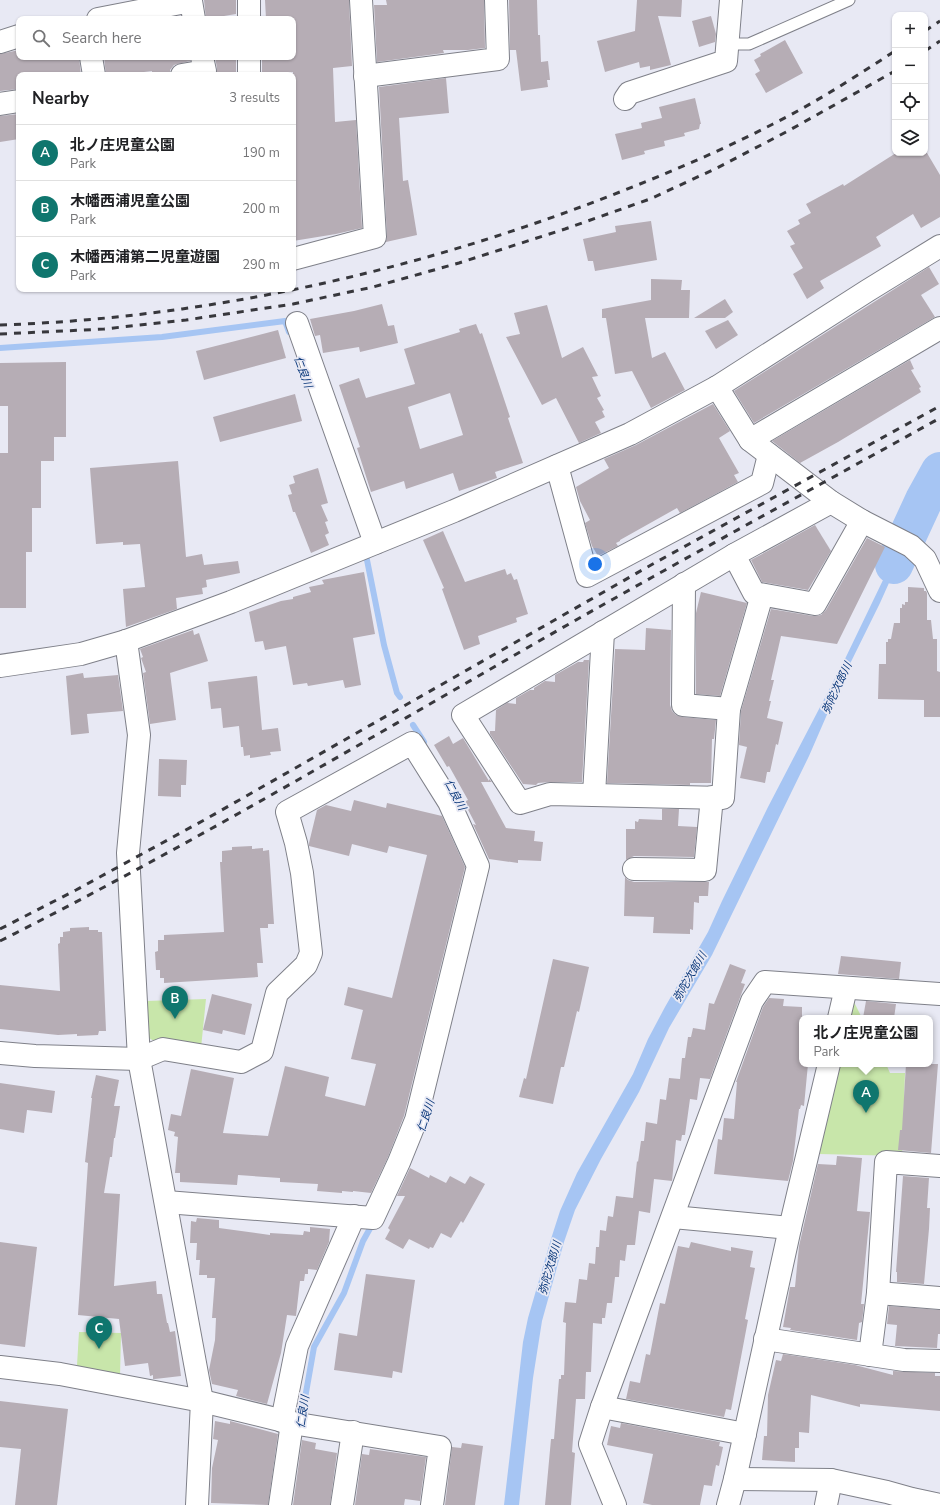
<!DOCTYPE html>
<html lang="en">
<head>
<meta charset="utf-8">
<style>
	body { margin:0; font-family:"Nunito Sans","Noto Sans JP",sans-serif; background:#f2f2f2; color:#202124 }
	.controls { position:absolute; right:12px; top:12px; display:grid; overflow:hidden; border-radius:8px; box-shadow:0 1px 3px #0004 }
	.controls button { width:36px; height:36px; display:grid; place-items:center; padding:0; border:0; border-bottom:1px solid #e0e0e0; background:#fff; color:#202124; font:20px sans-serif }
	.you { position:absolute; left:595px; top:564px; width:14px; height:14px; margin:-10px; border:3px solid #fff; border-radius:50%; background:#1a73e8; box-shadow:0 0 0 6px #1a73e833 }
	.badge { display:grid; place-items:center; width:26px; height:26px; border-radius:50%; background:#0f766e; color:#fff; font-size:13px; font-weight:700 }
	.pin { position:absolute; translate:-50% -33px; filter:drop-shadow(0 1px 2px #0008) }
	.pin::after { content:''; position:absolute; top:21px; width:14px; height:12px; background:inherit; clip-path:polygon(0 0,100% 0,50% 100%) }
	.popup { position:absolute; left:799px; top:1015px; width:134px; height:52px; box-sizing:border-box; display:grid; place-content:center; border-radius:8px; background:#fff; filter:drop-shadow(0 1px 3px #0005); font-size:13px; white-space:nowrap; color:#757577 }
	.popup b { font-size:15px; color:#202124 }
	.popup::after { content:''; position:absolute; left:50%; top:100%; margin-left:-8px; border:8px solid transparent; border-top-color:#fff }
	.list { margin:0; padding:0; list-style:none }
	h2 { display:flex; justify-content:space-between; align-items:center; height:52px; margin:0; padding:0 16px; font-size:17px }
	h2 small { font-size:13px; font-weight:400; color:#757577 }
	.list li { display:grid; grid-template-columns:26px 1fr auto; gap:12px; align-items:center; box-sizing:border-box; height:56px; padding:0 16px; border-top:1px solid #e0e0e0 }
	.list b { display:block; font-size:15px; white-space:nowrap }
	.list p { margin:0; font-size:13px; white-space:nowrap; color:#757577 }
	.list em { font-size:13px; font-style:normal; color:#757577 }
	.icon { flex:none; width:22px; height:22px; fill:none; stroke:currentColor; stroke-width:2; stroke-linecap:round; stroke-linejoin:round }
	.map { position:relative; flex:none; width:940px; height:1505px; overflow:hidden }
	.search { position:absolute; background:#fff; box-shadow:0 1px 3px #0004; left:16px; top:16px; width:280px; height:44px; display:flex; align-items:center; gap:10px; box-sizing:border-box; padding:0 14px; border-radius:8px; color:#757577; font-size:15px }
	.panel { position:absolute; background:#fff; box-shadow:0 1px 3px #0004; left:16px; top:72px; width:280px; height:220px; border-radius:8px }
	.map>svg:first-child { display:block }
</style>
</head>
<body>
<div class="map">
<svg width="940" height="1505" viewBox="0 0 940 1505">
	<rect width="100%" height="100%" fill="#e8e9f4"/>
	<g fill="#c8e6aa">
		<path d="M206 999 201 1048 158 1043 145 1036 146 1001Z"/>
		<path d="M854 1002 862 1018H850Z"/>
		<path d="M840 1064H886L890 1073H905L902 1156 819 1154Z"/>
		<path d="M79 1332 121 1333 120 1377 83 1372 77 1365Z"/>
	</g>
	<path fill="#a6c5f3" d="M912 515 918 518 880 603 842 680 809 756 712 955 669 1028 639 1092 601 1159 575 1210 564 1242 542 1321 533 1378 519 1505H504L523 1342 528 1318 551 1239 560 1211 577 1173 633 1074 648 1039 665 1007 708 932 722 901 768 807 844 661 897 551Z"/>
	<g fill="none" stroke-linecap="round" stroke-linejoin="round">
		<g stroke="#a6c5f3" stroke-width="6">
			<path d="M0 348 162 337 285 321 289 332"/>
			<path d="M365 550 384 645 397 693 400 697"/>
			<path d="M413 725 424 742"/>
			<path d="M301 1421 314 1347 344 1293 363 1241 373 1223"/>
		</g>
		<path stroke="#a6c5f3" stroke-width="38" d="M894 565 924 500 940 471"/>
	</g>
	<g fill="#b6adb5" fill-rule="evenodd">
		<path d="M204 0H236V14L206 19Z"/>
		<path d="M265 0H349L352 66 333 68 335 122 356 120 362 228 336 234 293 241V72L262 73V57H293V19H266Z"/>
		<path d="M386 0H484L485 48 468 50H443L444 53 377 62 374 5H387Z"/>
		<path d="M509 0H537L538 35H540L541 62 548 61 550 80H547L548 87 521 91 516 50H510Z"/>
		<path d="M637 0H682L681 17 658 16 671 65 650 70V66L640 68 639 62 605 72 597 41 635 31Z"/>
		<path d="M711 16 716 34 715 42 699 47 692 21Z"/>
		<path d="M785 40 803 73 766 93 755 74 760 71 754 60 761 56 760 54Z"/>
		<path d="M19 50V57H79L81 75H19V89L0 91V54Z"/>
		<path d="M104 57H190V61L174 65 170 70V75H152V71L120 75H106Z"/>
		<path d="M215 57H236V74L217 75V68Z"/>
		<path d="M446 78 449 113 399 118 403 181 408 180 417 235 386 242 387 236 379 87Z"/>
		<path d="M695 98 701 124H700L699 129 684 133 685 136 664 141 665 146 644 151 645 154 622 160 615 134 642 128 641 123 662 118 659 107Z"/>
		<path d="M19 114V139L0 142V116Z"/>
		<path d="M896 153H927L940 175V217L921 228 913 214 876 237 881 246 820 281 824 288 807 299 793 274 803 268 790 246 795 244 787 231 800 224 798 220 811 213 806 204 843 184 844 186Z"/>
		<path d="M651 221 657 260 595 271 593 261H588L583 239 616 232 615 226Z"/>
		<path d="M929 267 939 284 921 295 935 317 754 423 734 391Z"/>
		<path d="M651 279 682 280 681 290H690L689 318H645L652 358 665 352 685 390 651 408 632 371 615 374 606 318H602V309L651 300Z"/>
		<path d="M725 299 733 312 725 318H694Z"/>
		<path d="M382 304 388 326 394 325 398 343 360 352 359 347 323 353 320 335 315 336 310 319 354 311Z"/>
		<path d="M547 305 562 358 583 347 598 376 592 377 601 396 597 398 604 410 602 411 605 417 595 422 601 433 579 443 556 398 542 405 506 337 520 334 514 313Z"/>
		<path d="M728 320 738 335 716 349 705 331Z"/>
		<path d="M476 324 480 334 482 333 510 417 508 418 523 463 495 472 497 478 459 491 453 473 406 489 404 481 371 492 357 448 360 447 339 385 359 378 366 398 415 384 404 349 460 332 459 329ZM450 393 463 435 420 449 408 407Z"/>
		<path d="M278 330 286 358 204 380 196 351Z"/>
		<path d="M910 360 914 369 911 370 921 387 919 388 921 392 838 442 800 463 772 441Z"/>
		<path d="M66 362V437H54V461H41V508H32V552H26V608H0V453H8V406H0V363Z"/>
		<path d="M295 394 302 421 220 442 213 417Z"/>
		<path d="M713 404 730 431 719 438 739 473 734 475 738 482 680 513 677 508 620 540V541L616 543 618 546 598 556 592 546 585 523 590 520 580 501 576 487 609 468 604 459 636 445Z"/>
		<path d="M178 461 186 557 202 554 204 565 238 561 240 573 206 580 207 587 202 588 203 594 176 598 177 609 126 627 123 589 145 587 140 544 123 545V542L96 544 90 468Z"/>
		<path d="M318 468 328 503 321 505 328 521 325 522 329 533 325 535 329 545 311 553 295 512H293L288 495 292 494 289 485 295 483 293 476Z"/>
		<path d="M815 525 831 551 808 590 762 582 751 560Z"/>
		<path d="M443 531 465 582 505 569 507 575 511 573 514 580 517 579 528 614 516 618 517 622 478 636 480 644 464 650 442 589 444 588 423 540Z"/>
		<path d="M867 538 885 547 837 644 781 636 771 680H774L769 701H771L767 718 783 722 778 745 776 744 770 772H767L765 783 740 778 747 747 739 745 741 711 771 609 813 616 821 615 826 610Z"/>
		<path d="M364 572 375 634 353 638 361 685 345 688 343 680 308 686 307 683 293 685 286 646 265 650 263 641 255 642 249 612 281 601 293 599V597L311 592 309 587 324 584 322 580Z"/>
		<path d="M908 587 924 588V591H926L927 593V620H931L933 639H937V671L940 672V717H924V700L878 699 879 664H886V642H888V639H891L894 623H900V608H902V604L905 605V602H908Z"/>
		<path d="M701 592 747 603 720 696 696 694V613Z"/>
		<path d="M646 628 671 630 670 705 672 711 676 715 682 717 716 720 714 739H712L711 783H690V785L607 783 615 649 645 650Z"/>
		<path d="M193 630 194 635 199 633 208 661 170 673 176 720 150 724 143 673 146 672 141 658 143 657 140 649Z"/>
		<path d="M584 660H589L582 782H550L538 783 536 785 523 784 490 734V731H495L496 710 507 703 516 704V698L530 690H534V688L545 681 555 682V675L578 662H583Z"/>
		<path d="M83 673 84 678 118 675 123 711 87 714 89 733 71 735 66 676Z"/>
		<path d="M257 676 262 730 278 728 281 751 270 752 271 755 250 758V755L244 756 243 747H241L239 726 223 728 221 708 211 709 208 682Z"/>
		<path d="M449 736 453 744 463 738 489 781V779L492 782H481L506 828 535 831 534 841 543 842 541 861 518 860V863L489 859 473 824 476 825 464 802 468 800 449 766 447 767 434 745Z"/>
		<path d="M159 759 187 760 186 785H181V797L158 796Z"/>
		<path d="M354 800 386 808 387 803 442 816 465 867 404 1116 388 1157 371 1193 353 1191V1192L342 1191V1193L317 1191 318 1184 280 1182V1178L238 1175 237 1185 180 1182V1173H175L178 1137 174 1136 175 1132 168 1130 171 1114 181 1116 191 1069 234 1078 223 1133 268 1136 285 1066 329 1077 325 1096 365 1106 376 1064 351 1059 363 1010 344 1005 348 987 392 998 427 855 389 846 387 853 352 844 349 856 309 846V843L317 810 326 805 351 811Z"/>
		<path d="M662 809H679L678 826 697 827 694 857 634 856 626 860V829H635V821L638 822 639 819 662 820Z"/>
		<path d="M252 846V849L263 848V851L269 850 274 924H268V928H260L263 963H257L258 977 164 983V978H160V970H156L155 952 158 951V940H164V935L224 932 220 862H222V851L232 850V847Z"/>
		<path d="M625 877 628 880 634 882H709L708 896H699V903L694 902 693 930 690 929V934L653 933 654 917 624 916Z"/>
		<path d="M89 927V930H98V932H102L106 1031H99L98 1035 77 1036V1034L58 1035 0 1029V985L60 991 58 944 60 943V937H63V932L70 931V928Z"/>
		<path d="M841 956 901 962 899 979 838 974Z"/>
		<path d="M553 959 589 967 579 1012 577 1011 564 1067H561L553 1104 519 1097 524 1078 526 1079Z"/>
		<path d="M730 964 746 970 741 983 745 984 710 1079 700 1078 697 1100 690 1099 685 1135H682L681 1141 676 1140 672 1181 654 1179 650 1213 639 1211 635 1245H627L625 1261 620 1260 619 1277H615L612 1303H607L605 1318H602V1324L593 1323 591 1372H586L585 1399H576L572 1452 575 1453 571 1505H545L551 1439H554L559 1379H561V1375H564L566 1323 563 1322 565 1302 576 1303 579 1279 587 1280 589 1263 595 1264 596 1247H599L600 1230 606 1231 608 1216 613 1217 616 1196 633 1198 637 1161 638 1162 641 1141H644L646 1122 657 1124 660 1099 666 1100 669 1078 680 1079 682 1058H685L688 1037H691L693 1028 705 1030 709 1003 714 1004Z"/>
		<path d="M212 994 252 1004 245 1035 223 1030 222 1034 203 1030Z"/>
		<path d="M769 998 784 999 783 1006 802 1007V1064H808L804 1106 801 1105 800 1109H799L793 1161 788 1181 714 1174 718 1139 722 1140 724 1118 734 1119 737 1082H736L763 1007Z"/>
		<path d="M866 1001 896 1004 894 1018H863Z"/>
		<path d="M906 1064H938L931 1153 898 1150 900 1130H902Z"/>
		<path d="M96 1075 119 1080 114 1106H120L115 1138H114L112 1157H110L104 1193 120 1194 114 1286 156 1281 157 1294H162L167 1323H168L170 1332 175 1331 181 1376 155 1379H153V1375L150 1376 148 1363 125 1366 119 1319 78 1315 88 1163 85 1162 92 1098H91Z"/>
		<path d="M0 1083 55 1091 52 1113 27 1110 24 1133 0 1129Z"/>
		<path d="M837 1156 862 1158 857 1211 870 1212 861 1304H864L862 1322 859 1323 857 1340 790 1330 791 1328 783 1327 790 1287H795L799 1246 818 1164 836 1165Z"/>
		<path d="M410 1168 429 1178 430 1175 446 1183 450 1176 465 1184 470 1176 485 1184 463 1223 461 1221 451 1238 441 1233 433 1248 430 1247 429 1249 409 1239 403 1249 385 1239 390 1230 388 1228 405 1196H397Z"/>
		<path d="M903 1176 929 1178 927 1208H930L929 1229 924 1284 897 1282V1272H896Z"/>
		<path d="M197 1218 219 1220V1228L270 1235V1233L303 1235 304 1231 310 1232V1227L330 1229 329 1242 317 1270 308 1269V1274H305L304 1281H300L296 1316 287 1315 281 1353 267 1404 236 1396 238 1390 212 1384 209 1370 215 1340 216 1318H212L215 1278H207V1275H199L200 1260H196L197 1243H190L191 1221 196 1222Z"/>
		<path d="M0 1242 37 1247 25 1347 0 1344Z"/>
		<path d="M691 1242 731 1251V1247L753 1251 750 1267 755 1268 745 1319 748 1320 731 1410 726 1409 724 1417 626 1399 630 1381 640 1383 646 1354 650 1355 660 1303 665 1304 678 1246 689 1248Z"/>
		<path d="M366 1274 415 1280 402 1373 393 1371 392 1378 334 1370 339 1333 357 1336Z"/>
		<path d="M889 1306 940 1310V1334H938L937 1348 895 1346 897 1325 887 1324Z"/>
		<path d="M783 1354 855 1365 893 1375V1371L935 1373V1376H940V1411L860 1404V1407L811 1395 809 1433 799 1432V1448H795V1462L762 1460 764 1436H767L768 1395 776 1360 781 1361Z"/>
		<path d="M0 1401 68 1409 57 1505H15L21 1449 0 1447Z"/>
		<path d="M215 1421 230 1424V1421L278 1434 268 1505 211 1503 212 1468 218 1440 213 1439Z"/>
		<path d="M621 1423 720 1442 719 1446 723 1447 719 1466 716 1465 712 1486 704 1485 700 1505H652L643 1503 653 1454 607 1445 611 1426 620 1428Z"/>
		<path d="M302 1440 316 1443 315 1449 337 1453 330 1505H293Z"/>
		<path d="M462 1443 483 1446 475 1505H445L452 1447 461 1448Z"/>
		<path d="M370 1449 426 1457 420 1501 405 1499 404 1505H355L362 1454 369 1455Z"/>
	</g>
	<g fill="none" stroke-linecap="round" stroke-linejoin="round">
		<g stroke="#7f8089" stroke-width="13">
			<path id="service" d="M728 44H749L849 0"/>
		</g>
		<g stroke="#7f8089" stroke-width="24">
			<g id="minor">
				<path d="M98 19 191 1 194 19"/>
				<path d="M249 19V0"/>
				<path d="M0 42 19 36"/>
				<path d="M91 57 94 75"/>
				<path d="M182 75 205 71 202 57"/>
				<path d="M249 75V57"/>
				<path d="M365 76 498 59 496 0"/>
				<path d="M625 99 629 93 726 61 731 0"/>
				<path d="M0 104 19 101"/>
				<path d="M293 259 375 237 361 0"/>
				<path d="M297 323 375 543"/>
				<path d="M717 387 750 440 831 502 862 521 911 546 925 559 940 591"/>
				<path d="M750 440 940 328"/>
				<path d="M557 466 587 576 762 483 769 455"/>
				<path d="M734 555 754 593 815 604 862 521"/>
				<path d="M684 584 683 705 729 709"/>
				<path d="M762 595 729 709 723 798 550 794 520 803 463 715 734 555 831 502"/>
				<path d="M126 641 139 735 128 853 139 1059 202 1401 197 1505"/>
				<path d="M0 666 81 654 126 641 231 602 454 511 630 434 717 387 867 291 940 246"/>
				<path d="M594 795 603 632"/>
				<path d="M634 869 705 870 712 797"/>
				<path d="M839 1018 846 988"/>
				<path d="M0 1053 35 1056 139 1059 163 1049 241 1062 262 1051 277 993 306 965 311 953 302 873 296 843 287 812 412 743 449 802 478 866 416 1120 399 1162 373 1218 166 1202"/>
				<path d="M673 1217 790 1228"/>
				<path d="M878 1293 940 1298"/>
				<path d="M765 1339 904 1360 940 1361"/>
				<path d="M870 1355 878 1293 886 1162 940 1166"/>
				<path d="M0 1367 60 1374 202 1401 292 1423 440 1447 432 1505"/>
				<path d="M602 1407 745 1434"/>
				<path d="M282 1421 297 1346 354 1216"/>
				<path d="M735 1479 831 1480 887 1492 912 1499 940 1505"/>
				<path d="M280 1505 292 1423"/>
				<path d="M342 1505 353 1432"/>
				<path d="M615 1505 590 1444 602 1407 752 1001 765 982 940 994"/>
				<path d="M728 1505 735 1479 790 1228 829 1064"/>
				<path d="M826 1505 831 1480"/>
			</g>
		</g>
		<use href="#service" stroke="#fff" stroke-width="11"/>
		<use href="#minor" stroke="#fff" stroke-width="22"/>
		<g stroke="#37373c" stroke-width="3" stroke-dasharray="7 7" stroke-linecap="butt">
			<path d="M925 31 940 21"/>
			<path d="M925 51 940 41"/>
			<path d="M0 325C203 318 404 274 594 202 654 179 715 154 773 124 815 103 855 77 895 51"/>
			<path d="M0 334 104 329 186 320 293 304 373 287 459 263 565 229 650 199 717 168 788 131 895 71"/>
			<path d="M0 929 76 890 206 819 651 565 940 406"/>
			<path d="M0 941C177 852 348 751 520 652 659 572 800 496 940 418"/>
		</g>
	</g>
	<g text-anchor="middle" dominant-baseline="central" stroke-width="3.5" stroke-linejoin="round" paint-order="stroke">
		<g font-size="11" font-style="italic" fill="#09377a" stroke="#e8e9f4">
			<text transform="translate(303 372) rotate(70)">仁良川</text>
			<text transform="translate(837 688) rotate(-65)">弥陀次郎川</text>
			<text transform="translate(455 795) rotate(62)">仁良川</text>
			<text transform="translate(690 977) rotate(-60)">弥陀次郎川</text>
			<text transform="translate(426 1116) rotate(-72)">仁良川</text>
			<text transform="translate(550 1268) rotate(-74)">弥陀次郎川</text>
			<text transform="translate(303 1412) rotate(-81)">仁良川</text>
		</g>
	</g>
</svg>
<div class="controls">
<button>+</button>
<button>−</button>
<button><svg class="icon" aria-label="locate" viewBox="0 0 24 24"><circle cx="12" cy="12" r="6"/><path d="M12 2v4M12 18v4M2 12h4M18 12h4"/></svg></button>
<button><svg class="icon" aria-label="layers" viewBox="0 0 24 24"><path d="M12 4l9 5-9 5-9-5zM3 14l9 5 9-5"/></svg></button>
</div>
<div class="you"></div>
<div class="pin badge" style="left:866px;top:1113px">A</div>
<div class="popup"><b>北ノ庄児童公園</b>Park</div>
<div class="pin badge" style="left:175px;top:1019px">B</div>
<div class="pin badge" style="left:99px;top:1349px">C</div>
<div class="search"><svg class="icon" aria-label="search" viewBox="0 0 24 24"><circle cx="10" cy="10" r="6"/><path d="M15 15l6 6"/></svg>Search here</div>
<section class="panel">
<h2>Nearby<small>3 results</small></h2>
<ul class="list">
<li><span class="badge">A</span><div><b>北ノ庄児童公園</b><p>Park</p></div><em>190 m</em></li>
<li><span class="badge">B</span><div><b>木幡西浦児童公園</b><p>Park</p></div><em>200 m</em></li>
<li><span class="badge">C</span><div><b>木幡西浦第二児童遊園</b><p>Park</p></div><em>290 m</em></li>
</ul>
</section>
</div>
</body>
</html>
